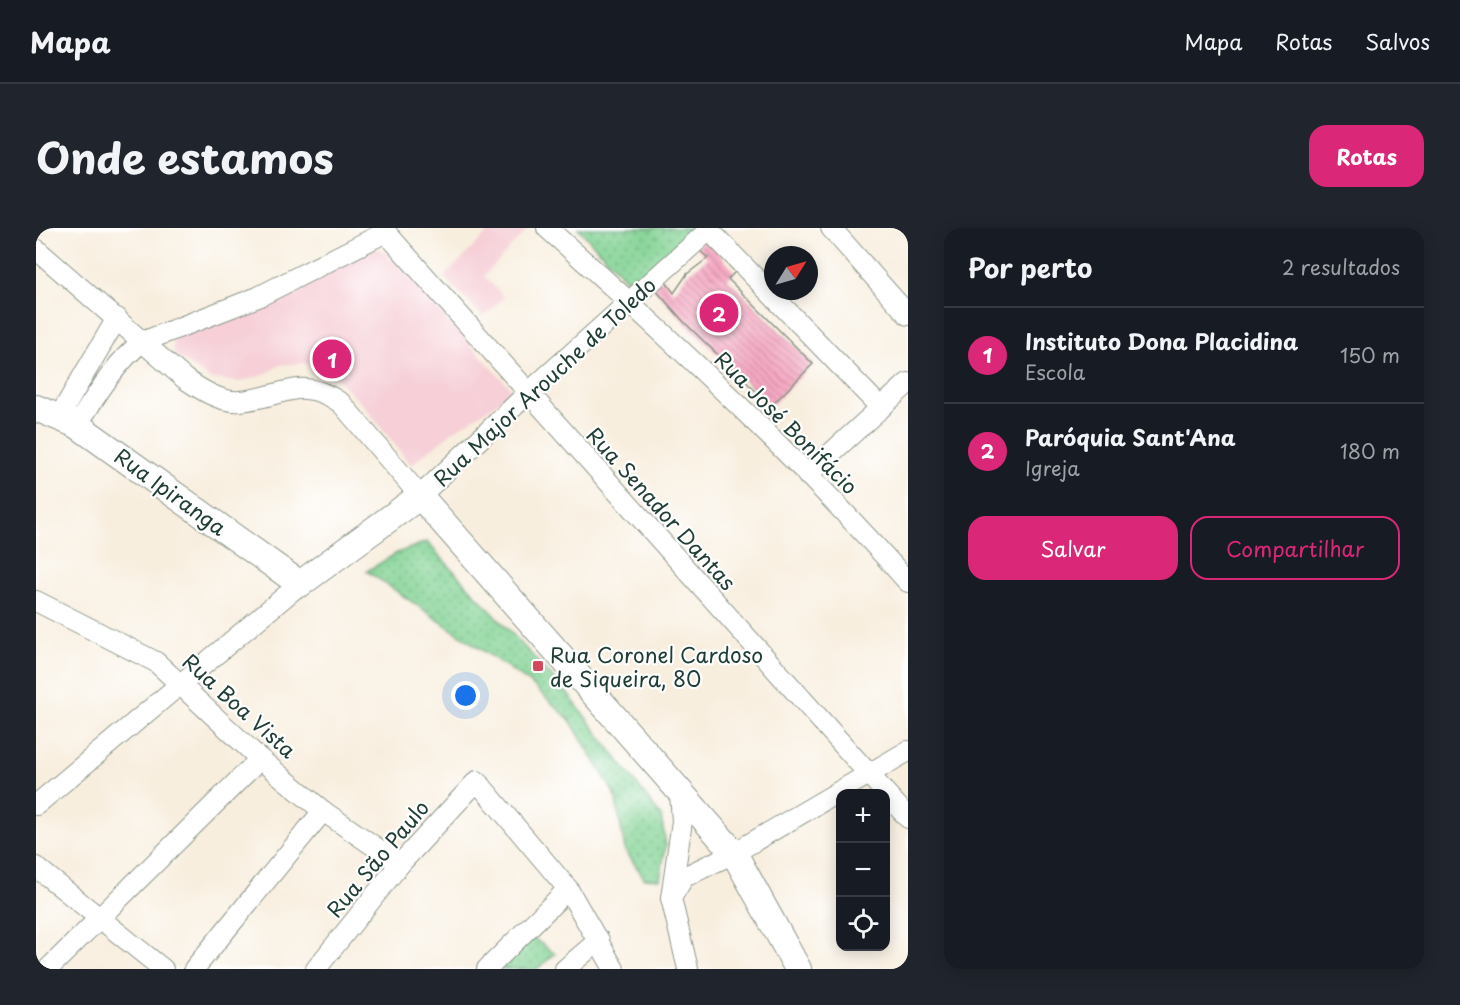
<!DOCTYPE html>
<html lang="pt">
<head>
<meta charset="utf-8">
<style>
	body { margin:0; font-family:"Playpen Sans",sans-serif; background:#20242c; color:#f1f3f6 }
	.controls { position:absolute; right:18px; bottom:18px; display:grid; overflow:hidden; border-radius:12px; box-shadow:0 3px 15px #0003 }
	.controls button { width:54px; height:54px; display:grid; place-items:center; padding:0; border:0; border-bottom:2px solid #363941; background:#171b24; color:#f1f3f6; font:30px sans-serif }
	.compass { position:absolute; left:728px; top:18px; width:54px; height:54px; border-radius:50%; background:#171b24; box-shadow:0 3px 15px #0003; rotate:53deg }
	.you { position:absolute; left:430px; top:468px; width:21px; height:21px; margin:-15px; border:4px solid #fff; border-radius:50%; background:#1a73e8; box-shadow:0 0 0 9px #1a73e833 }
	.badge { display:grid; place-items:center; width:39px; height:39px; border-radius:50%; background:#db2777; color:#fff; font-size:20px; font-weight:700 }
	.pin { position:absolute; translate:-50% -50%; border:3px solid #fff; box-shadow:0 2px 6px #0006 }
	.list { margin:0; padding:0; list-style:none }
	h2 { display:flex; justify-content:space-between; align-items:center; height:78px; margin:0; padding:0 24px; font-size:26px }
	h2 small { font-size:20px; font-weight:400; color:#9ea1a6 }
	.list li { display:grid; grid-template-columns:39px 1fr auto; gap:18px; align-items:center; box-sizing:border-box; height:96px; padding:0 24px; border-top:2px solid #363941 }
	.list b { display:block; font-size:22px; white-space:nowrap }
	.list p { margin:0; font-size:20px; white-space:nowrap; color:#9ea1a6 }
	.list em { font-size:20px; font-style:normal; color:#9ea1a6 }
	.actions { display:flex; gap:12px; padding:18px 24px }
	.actions a { flex:1; padding:14px 0; border:2px solid #db2777; border-radius:18px; text-align:center; font-size:21px; color:#db2777 }
	.actions .main { background:#db2777; color:#fff }
	.icon { flex:none; width:33px; height:33px; fill:none; stroke:currentColor; stroke-width:2; stroke-linecap:round; stroke-linejoin:round }
	.map { position:relative; flex:none; width:872px; height:741px; overflow:hidden; border-radius:18px }
	header { display:flex; align-items:center; gap:36px; box-sizing:border-box; height:84px; padding:0 30px; background:#171b24; border-bottom:2px solid #363941 }
	header strong { font-size:28px }
	nav { display:flex; gap:33px; margin-inline-start:auto; font-size:21px }
	.intro { display:flex; align-items:center; justify-content:space-between; box-sizing:border-box; height:144px; padding:0 36px }
	h1 { margin:0; font-size:42px }
	.button { padding:15px 27px; border-radius:18px; background:#db2777; color:#fff; font-size:21px; font-weight:700 }
	main { display:flex; gap:36px; padding:0 36px }
	aside { flex:1; background:#171b24; border-radius:18px; box-shadow:0 3px 15px #0003 }
	.map>svg:first-child { display:block }
</style>
</head>
<body>
<header>
<strong>Mapa</strong>
<nav><a>Mapa</a><a>Rotas</a><a>Salvos</a></nav>
</header>
<div class="intro"><h1>Onde estamos</h1><a class="button">Rotas</a></div>
<main>
<div class="map">
<svg width="872" height="741" viewBox="0 0 872 741">
	<defs>
		<pattern id="park-dots" width="8" height="8" patternUnits="userSpaceOnUse" patternTransform="scale(1.5)"><rect width="8" height="8" fill="#81d293"/><path d="M2 2h.1M6 6h.1" fill="none" stroke="#69ac79" stroke-width="1.8" stroke-linecap="round"/></pattern>
		<pattern id="building-back-hatch" width="6" height="6" patternUnits="userSpaceOnUse" patternTransform="scale(1.5)"><rect width="6" height="6" fill="#f6a8c3"/><path d="M-1 5l2 2M0 0l6 6M5-1l2 2" fill="none" stroke="#c78a9f"/></pattern>
	</defs>
	<rect width="100%" height="100%" fill="#fff"/>
	<filter id="ink" filterUnits="userSpaceOnUse"><feTurbulence type="fractalNoise" baseFrequency=".0167" numOctaves="2"/><feDisplacementMap in="SourceGraphic" scale="12" xChannelSelector="R" yChannelSelector="G"/><feConvolveMatrix kernelMatrix="1 2 1 2 8 2 1 2 1" color-interpolation-filters="sRGB"/></filter>
	<filter id="wash" filterUnits="userSpaceOnUse"><feTurbulence type="fractalNoise" baseFrequency=".008" numOctaves="4" result="noise"/><feDisplacementMap in="SourceGraphic" scale="24" xChannelSelector="R" yChannelSelector="G"/><feGaussianBlur stdDeviation="1.35" result="paint"/><feColorMatrix in="noise" values="0 0 0 0 0 0 0 0 0 0 0 0 0 0 0 0 0 1.4 0 .05"/><feComposite in="paint" operator="in"/></filter>
	<g filter="url(#wash)">
		<rect width="100%" height="100%" fill="#f8eede"/>
		<g fill="#f6cfd7">
			<path d="M456 0H493L448 48 468 69 448 89 408 49Z"/>
			<path d="M329 21H344L363 38 478 164 416 204 375 237 327 177 292 141 267 135 244 137 230 146 204 154 174 151 139 127 137 119 138 110Z"/>
		</g>
		<g fill="url(#park-dots)" stroke="#508864" stroke-width="1.5">
			<path d="M542 0H657L660 4 598 60Z"/>
			<path d="M391 314 532 466 625 588 630 617 624 651 608 650 589 622 579 567 534 492 494 455 331 343 361 325Z"/>
			<path d="M495 708 519 726 501 741H464Z"/>
		</g>
		<g id="blocks">
			<path fill="url(#building-back-hatch)" d="M669 10 699 44 692 51 777 136 735 178 648 94 617 59 627 50 638 65 651 46 672 30 661 20Z"/>
		</g>
	</g>
	<g filter="url(#ink)">
		<use href="#blocks" fill-opacity="0" stroke="#8c9689" stroke-width="1.5"/>
		<g fill="none" stroke-linecap="round" stroke-linejoin="round">
			<g stroke="#8c9689" stroke-width="22">
				<g id="minor">
					<path d="M346 0 872 590"/>
					<path d="M511 0C637 112 760 228 872 354"/>
					<path d="M671 0 845 180"/>
					<path d="M795 0 872 87"/>
					<path d="M0 21 149 151C164 161 185 175 204 173 246 170 264 146 305 175L384 268 492 165 673 2"/>
					<path d="M23 189 81 90"/>
					<path d="M41 197C61 167 78 136 106 114L222 69 350 4"/>
					<path d="M771 247 872 155"/>
					<path d="M0 373 120 434 224 531 287 583 364 636"/>
					<path d="M644 565 646 593 635 670 652 741"/>
					<path d="M0 577 264 356"/>
					<path d="M0 639 127 741"/>
					<path d="M635 670 648 649 698 625 872 523"/>
					<path d="M12 741 224 531"/>
					<path d="M158 741 287 583"/>
					<path d="M280 741 364 636 441 553 532 661 578 741"/>
					<path d="M451 741 532 661"/>
					<path d="M529 741 563 712"/>
				</g>
			</g>
			<g stroke="#8c9689" stroke-width="28">
				<path id="major" d="M0 180 41 197 264 356 384 268 698 625 762 741"/>
			</g>
			<use href="#minor" stroke="#fff" stroke-width="20"/>
			<use href="#major" stroke="#fff" stroke-width="26"/>
		</g>
	</g>
	<rect fill="#d1495b" stroke="#fff" stroke-width="2" x="496" y="432" width="12" height="12" rx="3"/>
	<g text-anchor="middle" dominant-baseline="central" stroke-width="4.5" stroke-linejoin="round" paint-order="stroke">
		<g font-size="21" fill="#1f3d34" stroke="#fff">
			<text transform="translate(508 153) rotate(-43)">Rua Major Arouche de Toledo</text>
			<text transform="translate(751 194) rotate(45)">Rua José Bonifácio</text>
			<text transform="translate(135 263) rotate(36)">Rua Ipiranga</text>
			<text transform="translate(626 280) rotate(48)">Rua Senador Dantas</text>
			<text transform="translate(204 477) rotate(42)">Rua Boa Vista</text>
			<text transform="translate(341 630) rotate(-50)">Rua São Paulo</text>
		</g>
		<g font-size="21" fill="#1f3d34" stroke="#fff" text-anchor="start">
			<text x="514" y="426">Rua Coronel Cardoso<tspan x="514" dy="24">de Siqueira, 80</tspan></text>
		</g>
	</g>
</svg>
<div class="controls">
<button>+</button>
<button>−</button>
<button><svg class="icon" aria-label="locate" viewBox="0 0 24 24"><circle cx="12" cy="12" r="6"/><path d="M12 2v4M12 18v4M2 12h4M18 12h4"/></svg></button>
</div>
<svg class="compass" viewBox="-18 -18 36 36"><path d="M0-13l5 13h-10z" fill="#e53935"/><path d="M0 13l5-13h-10z" fill="#9ea1a6"/></svg>
<div class="you"></div>
<div class="pin badge" style="left:296px;top:131px">1</div>
<div class="pin badge" style="left:683px;top:85px">2</div>
</div>
<aside>
<h2>Por perto<small>2 resultados</small></h2>
<ul class="list">
<li><span class="badge">1</span><div><b>Instituto Dona Placidina</b><p>Escola</p></div><em>150 m</em></li>
<li><span class="badge">2</span><div><b>Paróquia Sant'Ana</b><p>Igreja</p></div><em>180 m</em></li>
</ul>
<div class="actions"><a class="main">Salvar</a><a>Compartilhar</a></div>
</aside>
</main>
</body>
</html>
